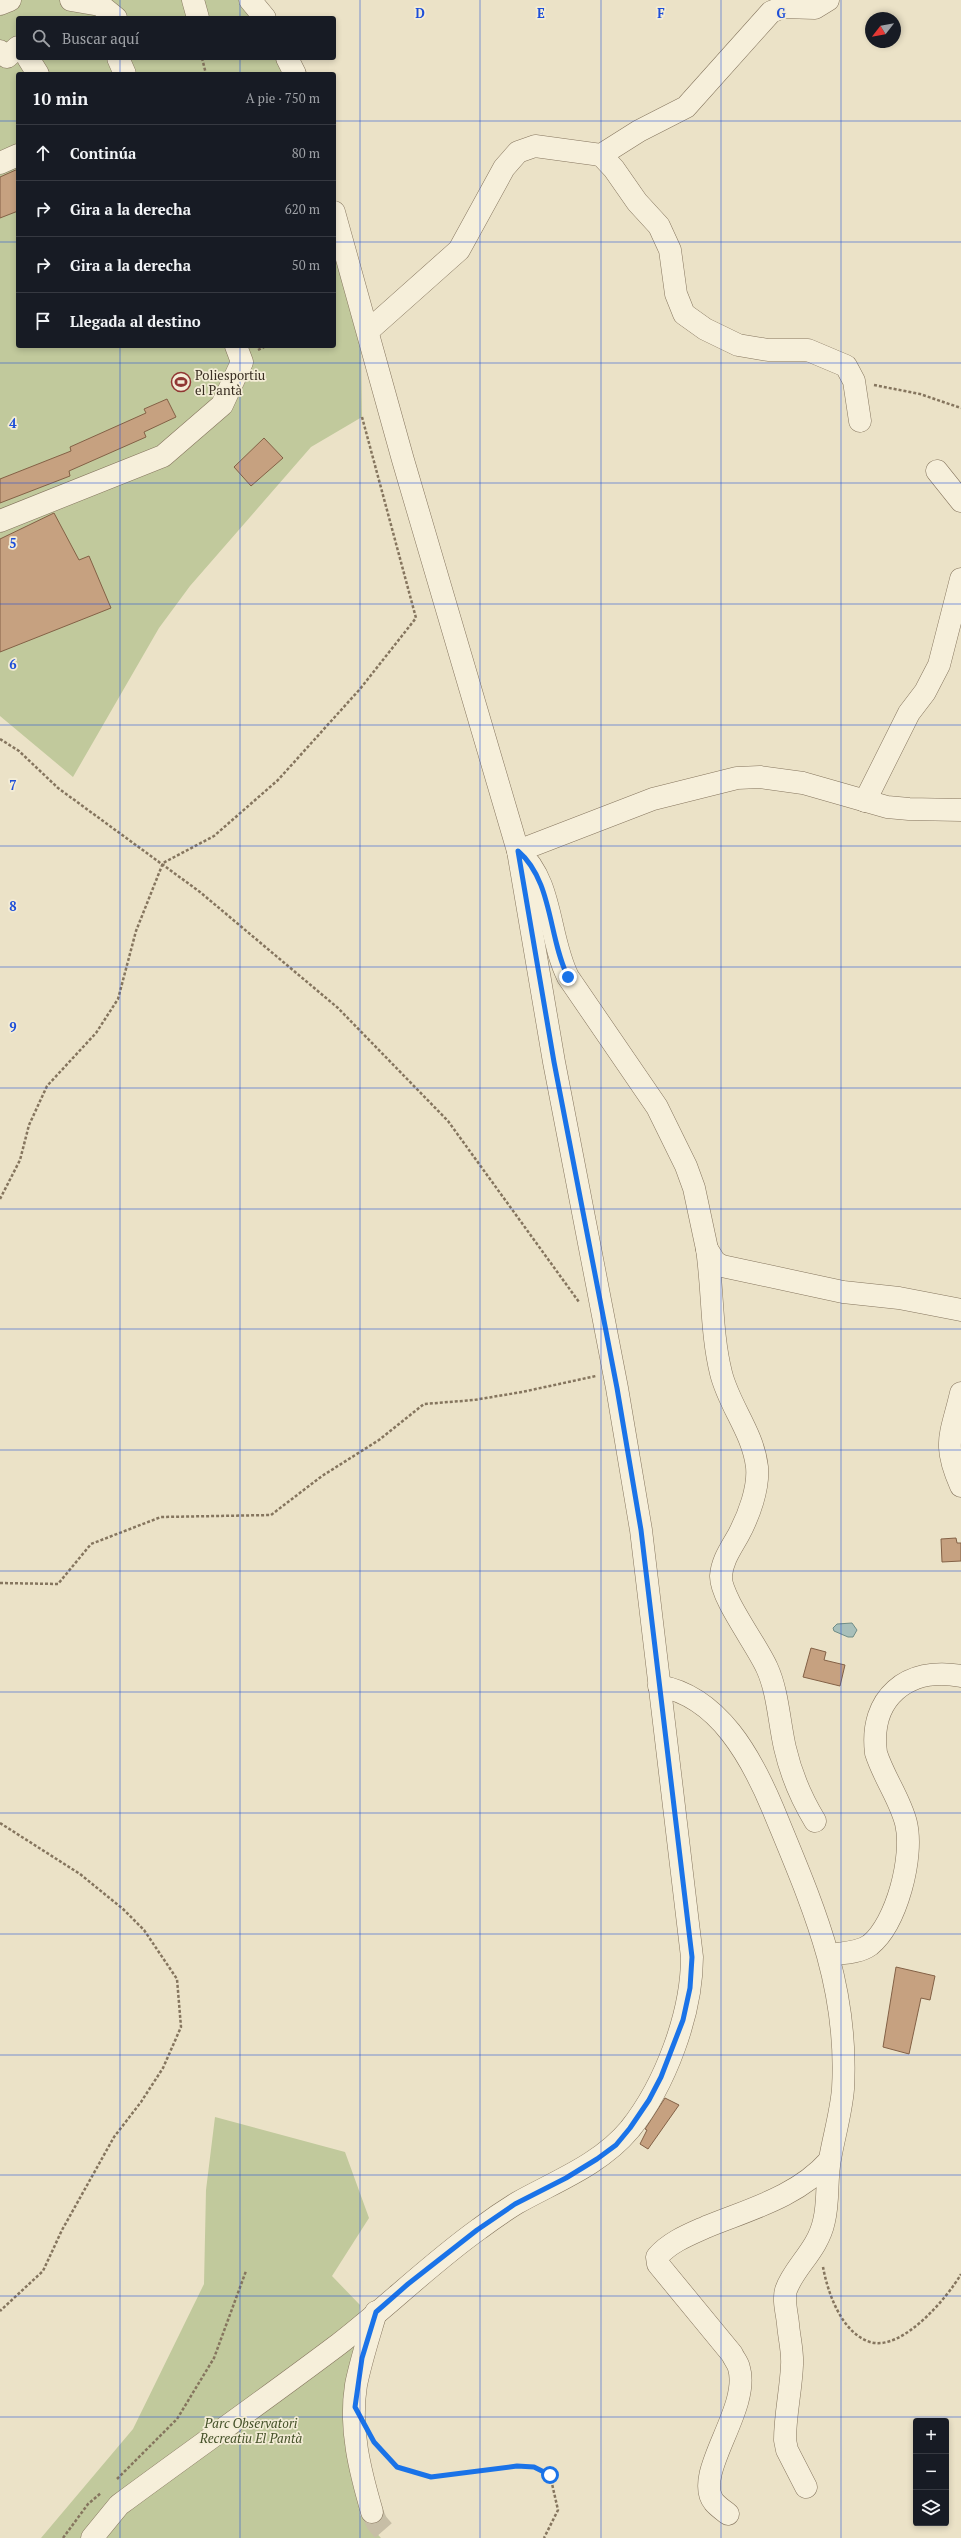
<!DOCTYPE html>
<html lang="es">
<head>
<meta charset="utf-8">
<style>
	body { margin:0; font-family:"PT Serif",serif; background:#242831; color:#f1f3f6 }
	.controls { position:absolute; right:12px; bottom:12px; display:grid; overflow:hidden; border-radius:4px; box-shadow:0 2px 6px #0003 }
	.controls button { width:36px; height:36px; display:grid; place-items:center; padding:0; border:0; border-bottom:1px solid #363941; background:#171b24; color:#f1f3f6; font:20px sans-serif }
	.compass { position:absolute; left:865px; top:12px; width:36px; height:36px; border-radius:50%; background:#171b24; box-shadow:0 2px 6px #0003; rotate:239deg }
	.stop { position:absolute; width:12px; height:12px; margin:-9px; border:3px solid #1a73e8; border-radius:50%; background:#fff }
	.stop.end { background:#1a73e8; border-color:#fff; box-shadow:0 1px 4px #0008 }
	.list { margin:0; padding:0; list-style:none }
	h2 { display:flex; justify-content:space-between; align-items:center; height:52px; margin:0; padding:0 16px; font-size:17px }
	h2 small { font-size:13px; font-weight:400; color:#9ea1a6 }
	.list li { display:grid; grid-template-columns:26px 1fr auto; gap:12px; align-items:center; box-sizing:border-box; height:56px; padding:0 16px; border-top:1px solid #363941 }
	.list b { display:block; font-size:15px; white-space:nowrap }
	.list em { font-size:13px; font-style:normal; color:#9ea1a6 }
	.icon { flex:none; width:22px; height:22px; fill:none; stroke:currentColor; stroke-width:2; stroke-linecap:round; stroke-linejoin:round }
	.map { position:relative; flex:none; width:961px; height:2538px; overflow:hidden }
	.search { position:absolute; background:#171b24; box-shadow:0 2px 6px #0003; left:16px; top:16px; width:320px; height:44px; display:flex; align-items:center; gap:10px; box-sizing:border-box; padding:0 14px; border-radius:4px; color:#9ea1a6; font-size:15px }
	.panel { position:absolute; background:#171b24; box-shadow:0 2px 6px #0003; left:16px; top:72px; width:320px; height:276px; border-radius:4px }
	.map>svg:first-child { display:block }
</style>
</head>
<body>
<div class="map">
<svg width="961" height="2538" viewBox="0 0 961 2538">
	<rect width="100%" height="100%" fill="#ebe2c7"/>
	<g fill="#c1c99c">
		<path d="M0 0H241L256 18H18V58H280L288 74H18V346H334V243L361 343 362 417 311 447 190 586 159 628 73 777 0 716Z"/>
		<path d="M215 2117 345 2152 369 2218 332 2276 360 2305 356 2352 360 2515 381 2538H41L133 2429 204 2284 206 2190Z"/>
	</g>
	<path fill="#a8bfba" stroke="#6f8d87" d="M852 1623 857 1630 853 1637H848L834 1631 833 1628 837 1624Z"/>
	<g fill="#c6a180" stroke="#836146">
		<path d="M18 169V211L0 218V177Z"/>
		<path d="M167 399 176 417 144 432 146 437 69 471 70 476 0 503V479L71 451 70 447 146 413 144 409Z"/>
		<path d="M264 438 283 458 251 486 234 467Z"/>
		<path d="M54 513 79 560 89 556 111 608 0 652V539Z"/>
		<path d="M956 1538 957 1543H961V1561L942 1562 941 1539Z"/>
		<path d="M811 1648 826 1652 824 1660 845 1665 840 1686 803 1677Z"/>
		<path d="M896 1967 935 1976 930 2000 921 1998 909 2054 883 2047Z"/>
		<path d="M665 2098 679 2105 648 2149 640 2144 647 2130 645 2129Z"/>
	</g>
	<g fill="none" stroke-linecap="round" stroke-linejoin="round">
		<path stroke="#c7bea6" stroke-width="22" stroke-dasharray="22 11" stroke-linecap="butt" d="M372 2512 377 2523 390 2538"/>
		<g stroke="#85755e" stroke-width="23">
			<g id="minor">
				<path d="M71 0 100 5 116 18"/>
				<path d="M193 0 198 18"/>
				<path d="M250 0 265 18"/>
				<path d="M0 4 10 0"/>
				<path d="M0 51 7 57 18 47"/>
				<path d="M28 58 38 74"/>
				<path d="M118 58 125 74"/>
				<path d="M287 58 295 74"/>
				<path d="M601 155 614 169 637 202 659 226 670 250 676 294 684 314 705 329 738 345 768 350H808L846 366 854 381 860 421"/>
				<path d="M0 163 18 155"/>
				<path d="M368 331 459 250 504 168 518 152 535 146 601 155 639 131 686 107 771 12 783 7 815 8 828 0"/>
				<path d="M937 471 961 501"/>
				<path d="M0 521 163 456 222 405 242 362 236 346"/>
				<path d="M865 801 909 713 925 692 939 665 961 579"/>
				<path d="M961 810 909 809 887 807 803 783 760 777 737 778 653 799 518 851C553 881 548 937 568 977L657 1107 686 1166 694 1188 707 1249 715 1262 722 1266 843 1292 899 1298 961 1310"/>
				<path d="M707 1249C713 1290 711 1333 721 1373 729 1406 753 1432 757 1467 759 1488 749 1515 739 1534 732 1547 722 1560 721 1576 720 1597 757 1645 767 1668 778 1692 779 1722 785 1748 791 1774 801 1798 815 1821"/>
				<path d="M961 1393C951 1436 942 1443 961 1486"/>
				<path d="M659 1686C719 1696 752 1759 773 1809 812 1904 849 1984 843 2089 841 2113 834 2136 830 2159 826 2179 829 2201 824 2221 818 2250 794 2267 786 2290 783 2300 787 2313 788 2324 789 2337 793 2352 792 2365 791 2390 785 2415 785 2440L787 2450 806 2487"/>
				<path d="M829 1955C843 1953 859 1953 870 1945 897 1923 914 1856 906 1823 900 1799 884 1778 876 1753 869 1698 907 1666 961 1676"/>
				<path d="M372 2512C360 2471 349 2428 356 2385 361 2360 369 2336 376 2312"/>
				<path d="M728 2514C723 2510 717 2506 714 2502 692 2474 751 2409 739 2368 738 2363 734 2359 732 2354L658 2264 657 2257C670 2242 688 2235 706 2227 750 2209 797 2197 829 2161"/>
				<path d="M92 2538 119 2505C192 2451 266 2399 339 2344 387 2307 430 2264 479 2229 491 2220 504 2211 517 2203 556 2181 600 2165 630 2129 665 2085 692 2014 692 1957L641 1530 617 1388 554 1062 518 851 403 460 334 212"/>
			</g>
		</g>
		<g stroke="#85755e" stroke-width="2.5" stroke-dasharray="3 2" stroke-linecap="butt">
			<path d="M202 58 206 74"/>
			<path d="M258 350 266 346"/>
			<path d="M874 385 920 394 961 408"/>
			<path d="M0 739 19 751 58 788 200 892 338 1008 448 1121 579 1302"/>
			<path d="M0 1199 20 1160 29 1125 47 1086 96 1033 118 999 136 931 163 863 214 836 278 780 360 689 416 618 362 417"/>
			<path d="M0 1583 58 1584 91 1544 161 1517 271 1515 322 1476 379 1440 424 1404 474 1400 522 1392 596 1376"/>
			<path d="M0 1823 80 1874 123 1909 144 1930 177 1979 181 2027 163 2068 141 2102 114 2137 62 2230 43 2271 0 2311"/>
			<path d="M823 2267C828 2294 842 2333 870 2342 902 2352 948 2297 961 2274"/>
			<path d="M378 2447 397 2467 431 2477 517 2466 534 2467 550 2475 558 2510 544 2538"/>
			<path d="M117 2479 177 2419 214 2358 246 2271"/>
			<path d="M63 2538 88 2504 101 2493"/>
		</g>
		<use href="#minor" stroke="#f6efda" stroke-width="22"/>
	</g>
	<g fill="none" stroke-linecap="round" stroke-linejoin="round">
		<path stroke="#1a73e8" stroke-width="5" d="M550 2475 534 2467 517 2466 431 2477 397 2467 374 2442 355 2407 362 2358 376 2312 408 2284 477 2230 515 2204 566 2178 597 2159 616 2145 630 2128 649 2100 661 2077 683 2020 690 1988 692 1957 641 1530 617 1388 554 1062 518 851C553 881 548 937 568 977"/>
	</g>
	<path fill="none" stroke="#1d4ed8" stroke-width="1" stroke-opacity="0.55" d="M120 0V18M240 0V18M360 0V2538M480 0V2538M601 0V2538M721 0V2538M841 0V2538M120 58V74M240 58V74M0 121H18M334 121H961M0 242H18M334 242H961M120 346V2538M240 346V2538M0 363H961M0 483H961M0 604H961M0 725H961M0 846H961M0 967H961M0 1088H961M0 1209H961M0 1329H961M0 1450H961M0 1571H961M0 1692H961M0 1813H961M0 1934H961M0 2055H961M0 2175H961M0 2296H961M0 2417H961"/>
	<defs>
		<g id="stadium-ring" transform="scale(1)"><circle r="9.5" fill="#f3ecd6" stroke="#903632" stroke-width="1.5"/><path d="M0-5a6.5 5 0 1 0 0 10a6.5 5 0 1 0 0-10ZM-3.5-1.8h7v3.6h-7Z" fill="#903632"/></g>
	</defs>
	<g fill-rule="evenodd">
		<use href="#stadium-ring" x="181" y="382"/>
	</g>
	<g text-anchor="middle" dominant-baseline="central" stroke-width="3.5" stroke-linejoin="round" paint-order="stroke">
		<g font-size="13" fill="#372c20" stroke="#f3ecd6" text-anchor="start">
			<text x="195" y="375">Poliesportiu<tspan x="195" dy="15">el Pantà</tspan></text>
		</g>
		<g font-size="13" font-style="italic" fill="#455229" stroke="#f3ecd6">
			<text x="251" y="2423">Parc Observatori<tspan x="251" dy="15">Recreatiu El Pantà</tspan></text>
		</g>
	</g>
	<g font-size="13" text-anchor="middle" font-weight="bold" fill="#1d4ed8" stroke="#f3ecd6" stroke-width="3.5" stroke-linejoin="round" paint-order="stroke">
		<text x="420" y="18">D</text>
		<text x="541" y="18">E</text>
		<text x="661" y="18">F</text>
		<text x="781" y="18">G</text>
		<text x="13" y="428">4</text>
		<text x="13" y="548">5</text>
		<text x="13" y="669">6</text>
		<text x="13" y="790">7</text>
		<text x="13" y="911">8</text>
		<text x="13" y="1032">9</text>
	</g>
</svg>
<div class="controls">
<button>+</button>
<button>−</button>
<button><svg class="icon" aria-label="layers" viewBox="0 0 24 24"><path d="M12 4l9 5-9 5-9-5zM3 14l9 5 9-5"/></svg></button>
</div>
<svg class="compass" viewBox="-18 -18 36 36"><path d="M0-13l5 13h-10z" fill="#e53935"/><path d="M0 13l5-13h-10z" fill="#9ea1a6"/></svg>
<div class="stop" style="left:550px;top:2475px"></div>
<div class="stop end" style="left:568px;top:977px"></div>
<div class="search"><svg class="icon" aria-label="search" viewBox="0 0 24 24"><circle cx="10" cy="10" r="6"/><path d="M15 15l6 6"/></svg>Buscar aquí</div>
<section class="panel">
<h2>10 min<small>A pie · 750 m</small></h2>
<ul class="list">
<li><svg class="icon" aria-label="ahead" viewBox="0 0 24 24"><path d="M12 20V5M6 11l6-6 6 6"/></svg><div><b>Continúa</b></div><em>80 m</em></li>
<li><svg class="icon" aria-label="right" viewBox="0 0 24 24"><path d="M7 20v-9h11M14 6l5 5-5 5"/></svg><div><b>Gira a la derecha</b></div><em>620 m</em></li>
<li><svg class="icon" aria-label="right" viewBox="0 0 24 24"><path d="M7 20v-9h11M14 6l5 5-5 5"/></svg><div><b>Gira a la derecha</b></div><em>50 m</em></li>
<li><svg class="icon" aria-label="arrive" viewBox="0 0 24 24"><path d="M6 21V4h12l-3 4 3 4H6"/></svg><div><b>Llegada al destino</b></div></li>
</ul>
</section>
</div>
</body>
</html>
